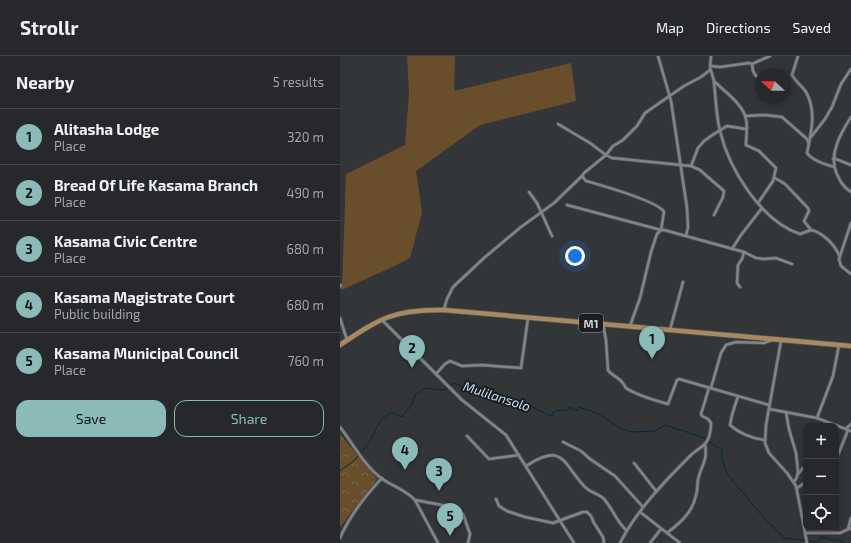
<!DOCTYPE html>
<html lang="en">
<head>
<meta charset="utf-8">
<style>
	body { margin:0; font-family:"Exo 2",sans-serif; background:#323437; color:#f1f3f6 }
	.controls { position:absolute; right:12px; bottom:12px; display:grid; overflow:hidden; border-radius:8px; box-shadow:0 2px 10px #0003 }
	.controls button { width:36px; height:36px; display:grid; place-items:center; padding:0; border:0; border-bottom:1px solid #424447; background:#26282b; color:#f1f3f6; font:20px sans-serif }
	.compass { position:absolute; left:415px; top:12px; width:36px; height:36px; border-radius:50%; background:#26282b; box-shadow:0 2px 10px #0003; rotate:291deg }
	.you { position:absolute; left:235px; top:200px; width:14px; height:14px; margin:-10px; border:3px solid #fff; border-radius:50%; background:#1a73e8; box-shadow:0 0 0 6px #1a73e833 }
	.badge { display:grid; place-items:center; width:26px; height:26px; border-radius:50%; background:#8bbbb9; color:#111; font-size:13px; font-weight:700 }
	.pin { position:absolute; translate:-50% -33px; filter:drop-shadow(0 1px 2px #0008) }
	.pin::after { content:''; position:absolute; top:21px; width:14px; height:12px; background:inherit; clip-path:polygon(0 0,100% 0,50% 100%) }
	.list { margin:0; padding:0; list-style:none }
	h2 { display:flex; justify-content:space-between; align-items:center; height:52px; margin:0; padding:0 16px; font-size:17px }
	h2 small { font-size:13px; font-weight:400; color:#a4a6a9 }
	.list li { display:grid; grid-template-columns:26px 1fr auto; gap:12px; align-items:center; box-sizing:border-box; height:56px; padding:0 16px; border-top:1px solid #424447 }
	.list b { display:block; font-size:15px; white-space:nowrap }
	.list p { margin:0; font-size:13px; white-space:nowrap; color:#a4a6a9 }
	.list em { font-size:13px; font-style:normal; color:#a4a6a9 }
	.actions { display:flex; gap:8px; padding:12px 16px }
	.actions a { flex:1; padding:9px 0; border:1px solid #8bbbb9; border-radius:12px; text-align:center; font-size:14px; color:#8bbbb9 }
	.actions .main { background:#8bbbb9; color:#111 }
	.icon { flex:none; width:22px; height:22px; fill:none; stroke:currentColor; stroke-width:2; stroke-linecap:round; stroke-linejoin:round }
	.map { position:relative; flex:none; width:511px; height:487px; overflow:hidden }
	header { display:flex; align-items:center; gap:24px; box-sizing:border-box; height:56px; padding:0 20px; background:#26282b; border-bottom:1px solid #424447 }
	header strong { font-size:19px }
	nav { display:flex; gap:22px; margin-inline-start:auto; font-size:14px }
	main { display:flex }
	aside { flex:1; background:#26282b }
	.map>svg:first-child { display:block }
</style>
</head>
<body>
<header>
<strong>Strollr</strong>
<nav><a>Map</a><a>Directions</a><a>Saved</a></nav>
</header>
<main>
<aside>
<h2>Nearby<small>5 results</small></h2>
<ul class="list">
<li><span class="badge">1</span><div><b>Alitasha Lodge</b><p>Place</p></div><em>320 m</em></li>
<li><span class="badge">2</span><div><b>Bread Of Life Kasama Branch</b><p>Place</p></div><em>490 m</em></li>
<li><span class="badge">3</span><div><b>Kasama Civic Centre</b><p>Place</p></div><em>680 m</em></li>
<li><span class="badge">4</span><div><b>Kasama Magistrate Court</b><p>Public building</p></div><em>680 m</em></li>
<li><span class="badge">5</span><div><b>Kasama Municipal Council</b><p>Place</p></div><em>760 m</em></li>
</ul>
<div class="actions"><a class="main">Save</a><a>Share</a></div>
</aside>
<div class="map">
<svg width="511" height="487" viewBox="0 0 511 487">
	<defs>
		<pattern id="park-crowns" width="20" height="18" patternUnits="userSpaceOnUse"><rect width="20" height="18" fill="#694e2b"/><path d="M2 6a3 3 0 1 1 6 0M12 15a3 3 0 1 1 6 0" fill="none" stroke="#7e6749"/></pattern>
	</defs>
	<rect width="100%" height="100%" fill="#323639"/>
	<path fill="#694e2b" d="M67 0H115L114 35 231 7 236 45 140 69 76 115 82 156 70 202C48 214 24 223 2 234L6 118 65 89 69 38Z"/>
	<path fill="url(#park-crowns)" d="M0 378 37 423 1 470 0 469Z"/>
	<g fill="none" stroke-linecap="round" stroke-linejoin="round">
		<g stroke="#03283a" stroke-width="1">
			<path d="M20 397C23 394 26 391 29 387 36 374 38 364 51 356L62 361 72 348 75 339 85 332 92 333 105 334 114 327 156 342 180 345 209 359 213 360V356C217 353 223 355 228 354L229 351 237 355 239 351 259 358 281 373 292 376 315 375 325 369 362 381 382 394V403L387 418 424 462 444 482 478 486 481 481C486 481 491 484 496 485L497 483 505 487"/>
			<path d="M0 415 16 403 18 400"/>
		</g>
		<g stroke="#515557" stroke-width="4">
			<g id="street">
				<path d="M318 0 331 45 347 152 348 171 346 180"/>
				<path d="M371 0C371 4 369 11 371 15 372 19 374 22 374 27 376 43 376 59 380 75 389 113 421 165 460 178L471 174C482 176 495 189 499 199"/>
				<path d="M458 0 452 19C456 26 462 30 466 36 477 55 471 77 467 97 473 105 485 108 494 111"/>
				<path d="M412 8 430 0"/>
				<path d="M371 10 380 11 409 7 412 8 413 15 416 20"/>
				<path d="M375 26C385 36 403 48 406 63 408 71 406 80 406 89L419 95 436 112 433 125 418 147"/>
				<path d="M405 60 425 59 442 61 467 83 469 88"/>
				<path d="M511 61C501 77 489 97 496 116 500 125 503 131 511 136"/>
				<path d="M218 68 250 87 266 99 272 102 351 110 360 114 384 135 383 141 374 159"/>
				<path d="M471 81 485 63 492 51 501 28 511 13"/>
				<path d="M493 103H496L511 109"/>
				<path d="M351 110 358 92 364 85 374 78 387 70 406 73"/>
				<path d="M435 122 445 128 468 152 469 155 464 165 471 174"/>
				<path d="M189 136 197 147 212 180"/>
				<path d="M227 149 321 174H324L404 196 416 202 424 203 436 202 452 208"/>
				<path d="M511 167 499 203 501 210 511 218"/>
				<path d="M392 193 401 179 422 152"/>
				<path d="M0 231 1 229"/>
				<path d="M400 231 397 227 398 209 402 203 404 196"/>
				<path d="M104 253 107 243 113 231 144 202 181 171 214 147 242 120"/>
				<path d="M0 262 7 284"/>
				<path d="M42 264 122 344 166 379 234 487"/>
				<path d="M263 268 266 284 268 314C271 319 276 320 280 324 283 326 284 329 286 332 296 339 317 345 328 348L337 324 339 323 429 349"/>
				<path d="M290 270 300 242 311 196 317 178 321 174 324 156C318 145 260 129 246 125L242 120 244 117 266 99 273 90 283 84 297 70 305 57 344 30 361 21 370 14"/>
				<path d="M330 274 343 226"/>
				<path d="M441 285 426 369 425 387 429 397 447 417 456 430 467 487"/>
				<path d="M96 318 105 308 110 305 122 310 142 309 181 312 188 262"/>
				<path d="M371 332 381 297 386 289 396 286 424 287 432 284"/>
				<path d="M398 340 392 359 390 369C399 377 413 383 425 384"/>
				<path d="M429 353 477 362 511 375"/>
				<path d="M446 356 449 373 456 397 458 415 457 421 454 426"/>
				<path d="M477 362 493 320 499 289"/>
				<path d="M0 371C13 388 24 409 41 422 52 430 66 434 75 444L98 487"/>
				<path d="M506 373 511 368"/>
				<path d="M127 380 149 403 179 399"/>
				<path d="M223 386 241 395 250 403 275 420 303 451"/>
				<path d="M496 404 508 374"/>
				<path d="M294 407 316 435"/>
				<path d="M186 410C223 386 222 406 244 430 249 436 257 437 263 442 272 451 276 465 286 474"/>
				<path d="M458 418 463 412H466"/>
				<path d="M457 432 466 426"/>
				<path d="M156 443 159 450 167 455 185 461 213 467 243 456H247L251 460 254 467 263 481 264 487"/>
				<path d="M75 444 107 450 123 458 130 478 128 487"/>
				<path d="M300 456 340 487"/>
				<path d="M508 473 511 462"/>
				<path d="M327 477C340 467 353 456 356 439 358 434 357 429 358 424 361 409 368 406 365 388"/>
				<path d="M465 477H500L511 472"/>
				<path d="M0 482C10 459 25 440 42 422"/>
				<path d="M280 487C297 454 324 426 351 399 355 395 361 392 365 388 370 382 371 374 371 367L368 363 362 360 361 358 369 332"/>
				<path d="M310 487 321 473"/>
			</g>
		</g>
		<g stroke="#515557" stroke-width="6">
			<path id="primary" d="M0 289C40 262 55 253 104 254L511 290"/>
		</g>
		<use href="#street" stroke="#818588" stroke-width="2.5"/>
		<use href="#primary" stroke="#a9895f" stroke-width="4.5"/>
	</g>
	<g text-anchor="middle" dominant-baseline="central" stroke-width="4" stroke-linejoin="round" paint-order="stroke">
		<rect fill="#1c1d1f" stroke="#9b9e9f" stroke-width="1" x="239" y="258" width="24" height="18" rx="3"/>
		<g font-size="11" font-weight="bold" fill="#d2d5d6">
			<text x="251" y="267">M1</text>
		</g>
		<g font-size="13" font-style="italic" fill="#bfe2f6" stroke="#1c1d1f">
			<text transform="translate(157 340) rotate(18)">Mulilansolo</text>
		</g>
	</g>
</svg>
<div class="controls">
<button>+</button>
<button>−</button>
<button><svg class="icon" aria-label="locate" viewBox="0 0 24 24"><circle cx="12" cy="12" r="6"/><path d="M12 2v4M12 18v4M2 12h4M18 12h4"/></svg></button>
</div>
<svg class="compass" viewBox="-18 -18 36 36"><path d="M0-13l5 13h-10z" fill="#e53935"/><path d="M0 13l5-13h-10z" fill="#a4a6a9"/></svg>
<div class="you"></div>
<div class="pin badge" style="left:312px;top:303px">1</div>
<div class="pin badge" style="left:72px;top:312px">2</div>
<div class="pin badge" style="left:99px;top:435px">3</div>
<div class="pin badge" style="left:65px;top:414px">4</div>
<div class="pin badge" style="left:110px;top:480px">5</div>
</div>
</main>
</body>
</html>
